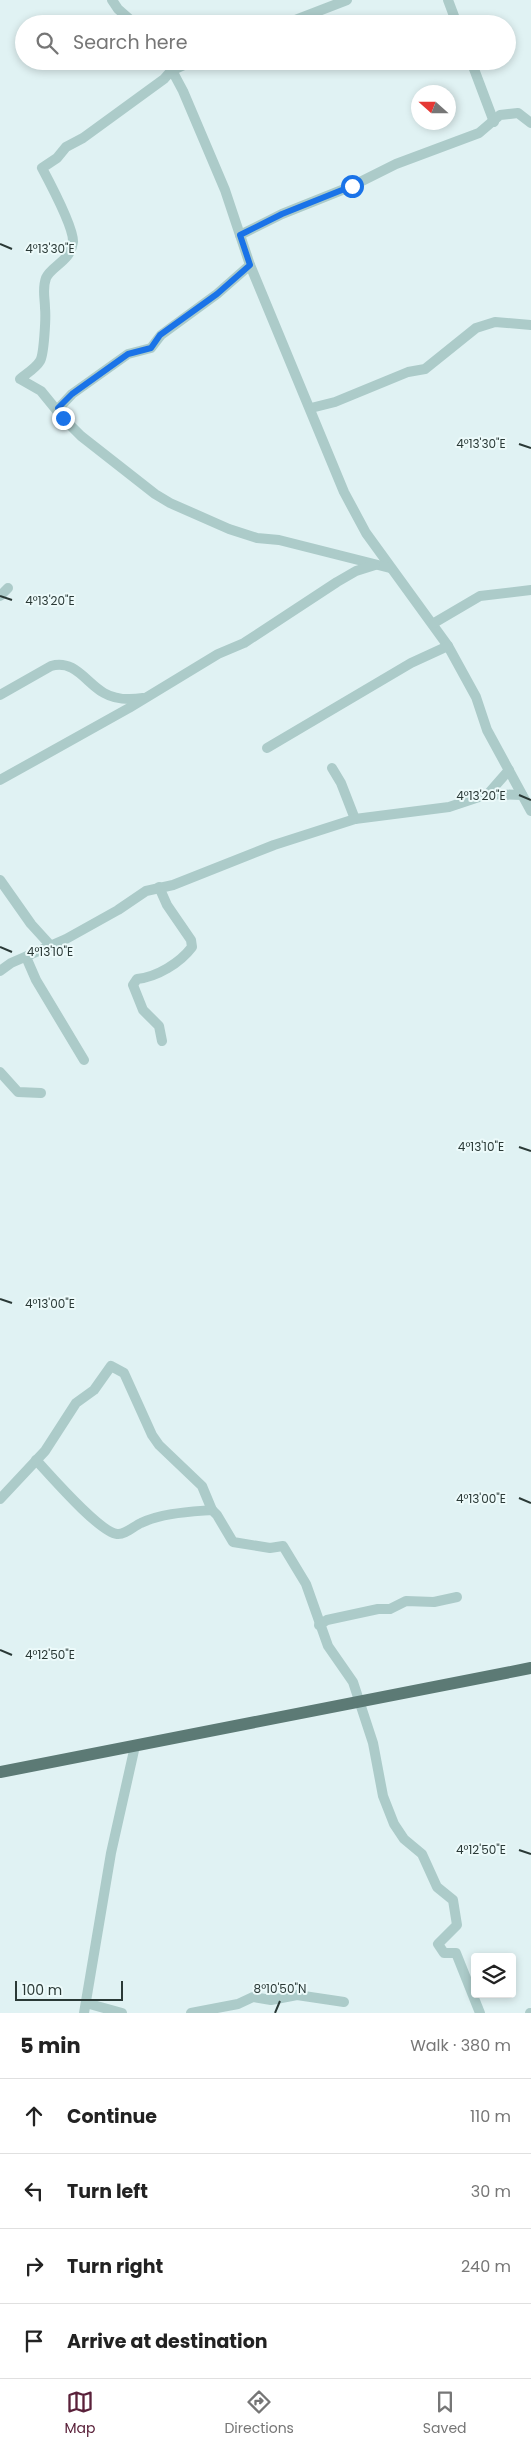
<!DOCTYPE html>
<html lang="en">
<head>
<meta charset="utf-8">
<style>
	body { margin:0; font-family:Poppins,sans-serif; background:#f6f6f6; color:#222 }
	.controls { position:absolute; right:15px; bottom:15px; display:grid; overflow:hidden; border-radius:5px; box-shadow:0 2px 8px #0003 }
	.controls button { width:45px; height:45px; display:grid; place-items:center; padding:0; border:0; border-bottom:1px solid #e0e0e0; background:#fff; color:#222; font:25px sans-serif }
	.compass { position:absolute; left:411px; top:85px; width:45px; height:45px; border-radius:50%; background:#fff; box-shadow:0 2px 8px #0003; rotate:291deg }
	.scale { position:absolute; left:15px; bottom:12px; width:108px; box-sizing:border-box; padding-left:5px; border:2px solid #2a3936; border-top:0; font-size:14px; line-height:18px; white-space:nowrap; color:#2a3936; -webkit-text-stroke:4px #ecfafa; paint-order:stroke }
	.stop { position:absolute; width:15px; height:15px; margin:-11px; border:4px solid #1a73e8; border-radius:50%; background:#fff }
	.stop.end { background:#1a73e8; border-color:#fff; box-shadow:0 1px 5px #0008 }
	.list { margin:0; padding:0; list-style:none }
	h2 { display:flex; justify-content:space-between; align-items:center; height:65px; margin:0; padding:0 20px; font-size:21px }
	h2 small { font-size:16px; font-weight:400; color:#767676 }
	.list li { display:grid; grid-template-columns:32px 1fr auto; gap:15px; align-items:center; box-sizing:border-box; height:75px; padding:0 20px; border-top:1px solid #e0e0e0 }
	.list b { display:block; font-size:19px; white-space:nowrap }
	.list em { font-size:16px; font-style:normal; color:#767676 }
	.icon { flex:none; width:28px; height:28px; fill:none; stroke:currentColor; stroke-width:2; stroke-linecap:round; stroke-linejoin:round }
	.map { position:relative; flex:none; width:531px; height:2013px; overflow:hidden }
	.search { position:absolute; background:#fff; box-shadow:0 2px 8px #0003; left:15px; right:15px; top:15px; height:55px; display:flex; align-items:center; gap:12px; box-sizing:border-box; padding:0 18px; border-radius:28px; color:#767676; font-size:19px }
	.sheet { height:365px; background:#fff }
	nav { display:flex; justify-content:space-around; align-items:center; box-sizing:border-box; height:70px; border-top:1px solid #e0e0e0; background:#fff; font-size:14px; color:#767676 }
	nav a { display:grid; justify-items:center; gap:2px }
	nav .on { color:#5a213a }
	.map>svg:first-child { display:block }
</style>
</head>
<body>
<div class="map">
<svg width="531" height="2013" viewBox="0 0 531 2013">
	<rect width="100%" height="100%" fill="#e0f2f3"/>
	<g fill="none" stroke-linecap="round" stroke-linejoin="round">
		<g stroke="#accbc9" stroke-width="10">
			<path d="M112 0 118 9 135 24"/>
			<path d="M448 0 457 24"/>
			<path d="M285 24 347 0"/>
			<path d="M167 61 183 91 225 190 250 265 344 492 366 533 448 646 476 697 487 730 531 811"/>
			<path d="M193 61 171 71 164 79 83 138 66 147 57 158 42 168C50 183 74 228 73 242 71 261 51 266 46 278 42 289 45 298 45 308 46 317 44 355 40 361 36 368 26 374 20 379L41 391 63 418 81 436 155 494 170 503 229 529 257 538 279 540 390 568"/>
			<path d="M471 61 494 122"/>
			<path d="M240 235 282 214 352 186 396 164 479 133 500 115 518 113 531 123"/>
			<path d="M311 408 335 402 408 372 425 369 476 328 495 322 531 325"/>
			<path d="M58 409 72 394 128 354 151 348 161 335 217 294 250 265"/>
			<path d="M0 596 8 588"/>
			<path d="M434 623 480 596 531 590"/>
			<path d="M0 695 51 666C75 659 86 683 104 693 116 700 130 700 143 698"/>
			<path d="M267 748 411 663 448 646"/>
			<path d="M332 768 341 783 355 819"/>
			<path d="M0 780 129 708 218 654 244 643 337 582 356 571 375 565"/>
			<path d="M488 794 509 770"/>
			<path d="M0 880 31 924 51 946"/>
			<path d="M159 887 167 905 191 940 192 947C180 963 157 977 137 979L133 985 143 1010 159 1026 162 1041"/>
			<path d="M26 957 36 980 84 1060"/>
			<path d="M0 971 11 963 66 939 118 910 146 891 173 885 274 845 355 819 449 807 488 794 522 795"/>
			<path d="M0 1072 18 1092 41 1093"/>
			<path d="M36 1460C50 1475 99 1532 117 1534 125 1535 134 1526 141 1523 162 1513 188 1512 212 1510L217 1515 233 1542 270 1548 283 1546 306 1584 328 1646 353 1682 373 1743 383 1796 394 1824 404 1839 422 1854 437 1887 453 1900 457 1925 438 1944 444 1953H456L480 2013"/>
			<path d="M0 1499 45 1451 76 1403 94 1390 111 1366 124 1373 152 1435 159 1445 202 1486 212 1510"/>
			<path d="M319 1625 327 1620 378 1609H390L406 1601 434 1602 457 1597"/>
			<path d="M86 2003 122 2013"/>
			<path d="M84 2013 111 1853 135 1746"/>
			<path d="M191 2013 238 2004 253 1997 271 2000 297 1995 344 2002"/>
			<path d="M530 2013H531"/>
		</g>
		<path stroke="#5c7a75" stroke-width="12" d="M0 1772 531 1668"/>
	</g>
	<g fill="none" stroke-linecap="round" stroke-linejoin="round">
		<path stroke="#1a73e8" stroke-width="6" d="M63 418 58 408 72 394 128 354 151 348 160 335 217 294 250 265 240 235 282 214 352 186"/>
	</g>
	<path fill="none" stroke="#2a3936" stroke-width="2" d="M0 244 12 249M519 444 531 448M0 596 12 600M519 795 531 800M0 947 12 952M519 1147 531 1151M0 1299 12 1303M519 1498 531 1503M0 1650 12 1655M519 1850 531 1854M275 2013 280 2001"/>
	<g font-size="12" text-anchor="middle" fill="#2a3936" stroke="#ecfafa" stroke-width="4" stroke-linejoin="round" paint-order="stroke">
		<text x="50" y="253">4°13'30"E</text>
		<text x="481" y="448">4°13'30"E</text>
		<text x="50" y="605">4°13'20"E</text>
		<text x="481" y="800">4°13'20"E</text>
		<text x="50" y="956">4°13'10"E</text>
		<text x="481" y="1151">4°13'10"E</text>
		<text x="50" y="1308">4°13'00"E</text>
		<text x="481" y="1503">4°13'00"E</text>
		<text x="50" y="1659">4°12'50"E</text>
		<text x="481" y="1854">4°12'50"E</text>
		<text x="280" y="1993">8°10'50"N</text>
	</g>
</svg>
<div class="controls">
<button><svg class="icon" aria-label="layers" viewBox="0 0 24 24"><path d="M12 4l9 5-9 5-9-5zM3 14l9 5 9-5"/></svg></button>
</div>
<svg class="compass" viewBox="-18 -18 36 36"><path d="M0-13l5 13h-10z" fill="#e53935"/><path d="M0 13l5-13h-10z" fill="#767676"/></svg>
<div class="scale">100 m</div>
<div class="stop" style="left:352px;top:186px"></div>
<div class="stop end" style="left:63px;top:418px"></div>
<div class="search"><svg class="icon" aria-label="search" viewBox="0 0 24 24"><circle cx="10" cy="10" r="6"/><path d="M15 15l6 6"/></svg>Search here</div>
</div>
<section class="sheet">
<h2>5 min<small>Walk · 380 m</small></h2>
<ul class="list">
<li><svg class="icon" aria-label="ahead" viewBox="0 0 24 24"><path d="M12 20V5M6 11l6-6 6 6"/></svg><div><b>Continue</b></div><em>110 m</em></li>
<li><svg class="icon" aria-label="left" viewBox="0 0 24 24"><path d="M17 20v-9H6M10 6l-5 5 5 5"/></svg><div><b>Turn left</b></div><em>30 m</em></li>
<li><svg class="icon" aria-label="right" viewBox="0 0 24 24"><path d="M7 20v-9h11M14 6l5 5-5 5"/></svg><div><b>Turn right</b></div><em>240 m</em></li>
<li><svg class="icon" aria-label="arrive" viewBox="0 0 24 24"><path d="M6 21V4h12l-3 4 3 4H6"/></svg><div><b>Arrive at destination</b></div></li>
</ul>
</section>
<nav>
<a class="on"><svg class="icon" aria-label="map" viewBox="0 0 24 24"><path d="M3 6l6-2 6 2 6-2v14l-6 2-6-2-6 2zM9 4v14M15 6v14"/></svg>Map</a>
<a><svg class="icon" aria-label="directions" viewBox="0 0 24 24"><path d="M12 3l9 9-9 9-9-9zM9 14v-3h6M13 9l2 2-2 2"/></svg>Directions</a>
<a><svg class="icon" aria-label="saved" viewBox="0 0 24 24"><path d="M7 4h10v16l-5-4-5 4z"/></svg>Saved</a>
</nav>
</body>
</html>
